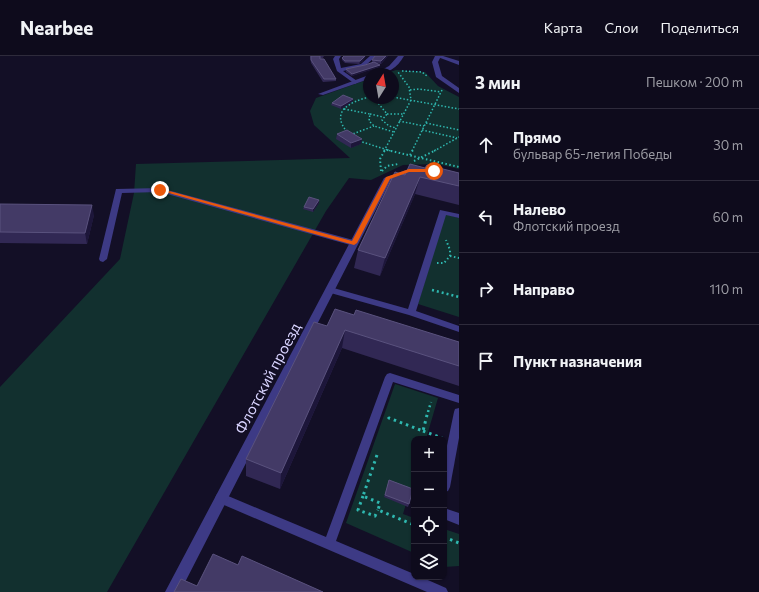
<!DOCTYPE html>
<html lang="ru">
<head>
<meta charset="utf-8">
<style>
	body { margin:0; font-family:Commissioner,sans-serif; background:#1c1929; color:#f1f3f6 }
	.controls { position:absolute; right:12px; bottom:12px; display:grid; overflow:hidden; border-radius:8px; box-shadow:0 1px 3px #0004 }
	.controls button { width:36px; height:36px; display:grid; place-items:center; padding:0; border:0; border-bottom:1px solid #2e2b3b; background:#0e0b1c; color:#f1f3f6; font:20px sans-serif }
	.compass { position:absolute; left:363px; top:12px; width:36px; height:36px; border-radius:50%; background:#0e0b1c; box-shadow:0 1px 3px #0004; rotate:11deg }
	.stop { position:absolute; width:12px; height:12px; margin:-9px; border:3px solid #ea580c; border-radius:50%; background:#fff }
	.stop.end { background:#ea580c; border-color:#fff; box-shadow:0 1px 4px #0008 }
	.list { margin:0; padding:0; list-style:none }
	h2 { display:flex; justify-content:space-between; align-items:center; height:52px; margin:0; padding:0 16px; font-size:17px }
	h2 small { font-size:13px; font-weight:400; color:#9b9ba3 }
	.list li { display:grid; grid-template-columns:26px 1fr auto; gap:12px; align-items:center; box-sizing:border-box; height:72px; padding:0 16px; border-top:1px solid #2e2b3b }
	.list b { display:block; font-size:15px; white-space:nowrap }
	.list p { margin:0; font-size:13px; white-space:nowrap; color:#9b9ba3 }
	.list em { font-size:13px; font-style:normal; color:#9b9ba3 }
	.icon { flex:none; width:22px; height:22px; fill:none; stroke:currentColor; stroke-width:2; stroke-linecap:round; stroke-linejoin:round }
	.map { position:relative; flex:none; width:459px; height:536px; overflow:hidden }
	header { display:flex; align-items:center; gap:24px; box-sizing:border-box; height:56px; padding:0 20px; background:#0e0b1c; border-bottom:1px solid #2e2b3b }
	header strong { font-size:19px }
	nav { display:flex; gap:22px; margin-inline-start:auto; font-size:14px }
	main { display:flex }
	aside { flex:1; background:#0e0b1c }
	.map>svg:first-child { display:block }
</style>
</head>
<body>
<header>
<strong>Nearbee</strong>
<nav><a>Карта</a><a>Слои</a><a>Поделиться</a></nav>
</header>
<main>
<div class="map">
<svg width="459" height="536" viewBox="0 0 459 536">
	<rect width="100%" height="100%" fill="#130f26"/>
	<g fill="#12302f">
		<path d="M396 14 425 16 438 30 459 41V113L437 108 403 109 371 124 349 122 326 155 107 536H0V331L120 203 134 137 136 108 350 102 314 69 310 55 316 42 369 23V42H393V18H384Z"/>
		<path d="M445 158 459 162V261L418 248Z"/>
		<path d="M395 328 438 342 426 383H414V421L403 458 414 462V497L346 467Z"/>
		<path d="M444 473 459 478V510L444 511Z"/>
	</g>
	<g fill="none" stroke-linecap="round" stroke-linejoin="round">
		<g stroke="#2fb8b0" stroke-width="1.5" stroke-dasharray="1.5 2" stroke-linecap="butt">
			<path d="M402 15 422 16 427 20"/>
			<path d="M410 34 419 33 441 36"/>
			<path d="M393 41 459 53"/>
			<path d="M374 42 387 58 382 64 389 70 396 72"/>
			<path d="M344 53 370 58 369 65 374 70 394 76"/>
			<path d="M370 58 383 61"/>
			<path d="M387 58H404"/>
			<path d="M399 65 424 70"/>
			<path d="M426 67 459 74"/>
			<path d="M422 74 457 82"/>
			<path d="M347 76C330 55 350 46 369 41"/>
			<path d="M350 79 374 70"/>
			<path d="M359 85 391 95"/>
			<path d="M384 95 411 44 409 31 398 16"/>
			<path d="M412 95 442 34"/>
			<path d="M434 95 459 81"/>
		</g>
		<g stroke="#2fb8b0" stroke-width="2" stroke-dasharray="1.5 2.5" stroke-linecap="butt">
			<path d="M387 94 459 111"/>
			<path d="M410 99 413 94"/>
			<path d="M414 105 436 94"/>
			<path d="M381 115 380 103 385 94"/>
			<path d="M382 115 387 110 398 108"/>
			<path d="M450 200 459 202"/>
			<path d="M437 207H444L450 200V194L446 184"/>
		</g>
		<g stroke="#2fb8b0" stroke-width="2.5" stroke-dasharray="2 3" stroke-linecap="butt">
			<path d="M432 234 459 241"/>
			<path d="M428 356 431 346"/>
		</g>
		<g stroke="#2fb8b0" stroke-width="3" stroke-dasharray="2.5 4" stroke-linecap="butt">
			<path d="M388 363 389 362 423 375 428 355"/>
			<path d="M423 375 442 382"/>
			<path d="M377 399 363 440 380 447 378 454 414 469"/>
			<path d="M363 440 358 454 375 460 378 454"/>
			<path d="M444 481 459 487"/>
		</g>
		<g fill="#3d3a85" fill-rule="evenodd">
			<path d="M335 0H341L339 3 341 12 361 8 370 0H376L365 10 343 15 357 25 358 26 355 28 337 15 333 3Z"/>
			<path d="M435 0H443L459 5V9Z"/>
			<path d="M160 132 357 185 358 187 354 190 160 136 122 137 107 203 103 206 100 205 99 203 116 133Z"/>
			<path d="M440 154 459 158V162L446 159 416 255 459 270V276L409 259 327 236 326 234 327 232 330 231 408 253Z"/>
			<path d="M390 317 459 339V347L393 326 336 485 414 518V521H421L446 532 448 536H427L217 446 215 442 217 438 221 437 326 481 385 321 387 318Z"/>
			<path d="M459 352V382L450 431 448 435 444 436V404L454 356 455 353Z"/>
			<path d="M444 452 459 457V469L444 463Z"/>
		</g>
		<g fill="#3d3a85" fill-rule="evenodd">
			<path d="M398 0H404C397 12 388 18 374 18L389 10Z"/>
			<path d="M435 0H441L438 6 442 20 459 32V37L436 21 432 6Z"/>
			<path d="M369 19V23L323 39 318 38Z"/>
			<path d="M409 113H420L424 115 420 117H410L391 124 180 536H165L384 122Z"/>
		</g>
	</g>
	<g fill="#312854">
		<path d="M310 0H324L322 3 320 2V3L336 23V25L323 26 311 7Z"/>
		<path d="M388 0 381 8 376 7 380 9 379 11 352 20 346 16V13L365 9 373 6H372V4Z"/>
		<path d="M342 2 363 5 359 8 345 7 342 4Z"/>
		<path d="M353 43V45L341 53 331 49 332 47Z"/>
		<path d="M337 78 361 88 351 92 336 83Z"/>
		<path d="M425 112 459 117V149L415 138 380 220 354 212 358 194 405 119Z"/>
		<path d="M319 144V147L313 156 303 153 304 151Z"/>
		<path d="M0 148 94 159 87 188 0 187Z"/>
		<path d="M354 259 459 286V330L342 292 280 433 246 420V403L327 270Z"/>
		<path d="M389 424 409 448 408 451 384 441Z"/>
	</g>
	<g fill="#1d163a">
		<path d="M365 0H366L363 5 359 8 360 5Z"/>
		<path d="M386 0H388L381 8V5Z"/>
		<path d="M380 9 379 11 352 20V18Z"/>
		<path d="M353 43V45L341 53V50Z"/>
		<path d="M362 83 361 88 351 92V87Z"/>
		<path d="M420 121 415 138 380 220 385 202Z"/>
		<path d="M319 144V147L313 156V153Z"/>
		<path d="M92 149 94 159 87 188 85 177Z"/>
		<path d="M345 274 342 292 280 433 281 417Z"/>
	</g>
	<g fill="#433a66" stroke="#5a527e">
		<path d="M311 0H320V3H324L336 23H324L311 4Z"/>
		<path d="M344 0H365L360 5H345L342 2Z"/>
		<path d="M375 0H386L381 5 372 4Z"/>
		<path d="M374 6 380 9 352 18 346 13 365 9Z"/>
		<path d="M343 39 353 43 341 50 332 47Z"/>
		<path d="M347 74 362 83 351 87 337 78Z"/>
		<path d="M410 108 425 112 427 109 459 117V130L420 121 385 202 358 194 395 116 405 119Z"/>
		<path d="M309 141 319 144 313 153 304 151Z"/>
		<path d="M0 148 92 149 85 177 0 176Z"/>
		<path d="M335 253 354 259 356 254 459 286V310L345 274 281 417 246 403 314 266 327 270Z"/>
		<path d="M389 424 413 433 409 448 385 439Z"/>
		<path d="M213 498 238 509 242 500 323 536H174L181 523 197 530Z"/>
	</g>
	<path fill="#ea580c" d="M434 113 436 115V116H409L390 123 357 187 354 189 158 134 162 133 352 185 386 121 409 113Z"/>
	<g text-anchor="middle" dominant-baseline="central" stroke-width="3" stroke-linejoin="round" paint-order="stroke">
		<g font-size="15" fill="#d9d4ff" stroke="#130f26">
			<text transform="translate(267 322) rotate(-62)">Флотский проезд</text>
		</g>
	</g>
</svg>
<div class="controls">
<button>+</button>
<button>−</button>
<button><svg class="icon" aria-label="locate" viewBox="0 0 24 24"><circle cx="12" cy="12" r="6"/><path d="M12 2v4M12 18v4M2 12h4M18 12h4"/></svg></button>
<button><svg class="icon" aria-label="layers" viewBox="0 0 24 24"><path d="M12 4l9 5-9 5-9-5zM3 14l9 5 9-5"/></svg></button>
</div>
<svg class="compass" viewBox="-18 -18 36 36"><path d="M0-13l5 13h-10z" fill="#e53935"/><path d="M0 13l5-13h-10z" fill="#9b9ba3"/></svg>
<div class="stop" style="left:434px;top:115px"></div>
<div class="stop end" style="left:160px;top:134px"></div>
</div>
<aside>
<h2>3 мин<small>Пешком · 200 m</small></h2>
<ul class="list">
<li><svg class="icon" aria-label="ahead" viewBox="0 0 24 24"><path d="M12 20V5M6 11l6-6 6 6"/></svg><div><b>Прямо</b><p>бульвар 65-летия Победы</p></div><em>30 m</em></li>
<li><svg class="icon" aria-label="left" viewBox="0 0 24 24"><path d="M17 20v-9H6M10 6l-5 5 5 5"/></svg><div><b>Налево</b><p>Флотский проезд</p></div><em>60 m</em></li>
<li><svg class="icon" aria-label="right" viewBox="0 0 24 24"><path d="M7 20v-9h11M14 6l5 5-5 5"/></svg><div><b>Направо</b></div><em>110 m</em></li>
<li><svg class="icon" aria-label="arrive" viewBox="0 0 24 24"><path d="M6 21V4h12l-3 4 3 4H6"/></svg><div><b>Пункт назначения</b></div></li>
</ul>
</aside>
</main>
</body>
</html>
